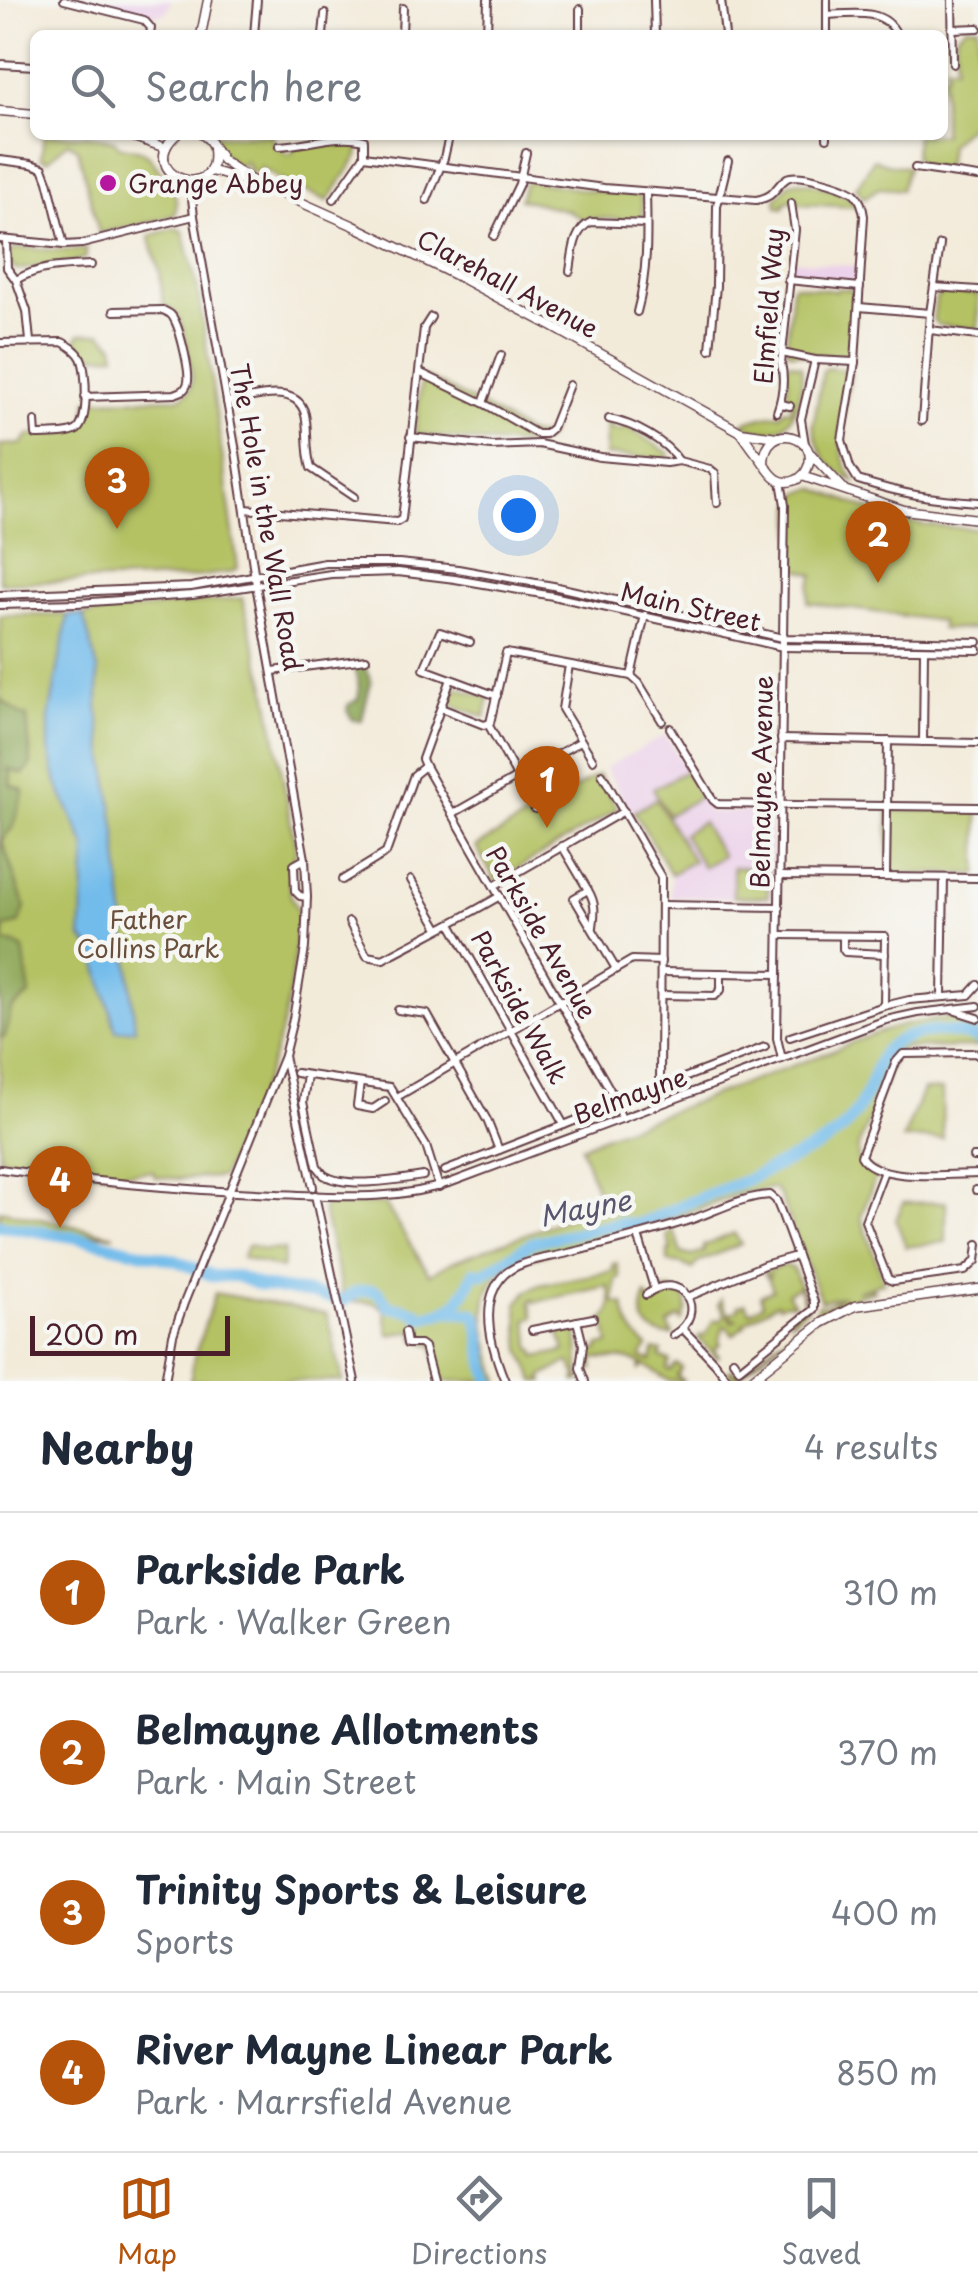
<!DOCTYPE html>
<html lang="en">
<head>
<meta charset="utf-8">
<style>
	body { margin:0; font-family:"Playpen Sans",sans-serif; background:#f2f2f3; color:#1f2937 }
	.scale { position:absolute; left:30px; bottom:25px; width:200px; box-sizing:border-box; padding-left:10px; border:5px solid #4a1f2b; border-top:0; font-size:28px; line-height:35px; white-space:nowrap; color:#4a1f2b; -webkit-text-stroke:8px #f6f6f2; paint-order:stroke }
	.you { position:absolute; left:518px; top:515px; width:35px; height:35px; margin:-25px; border:8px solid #fff; border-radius:50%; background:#1a73e8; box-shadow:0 0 0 15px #1a73e833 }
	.badge { display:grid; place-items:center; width:65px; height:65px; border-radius:50%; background:#b45309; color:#fff; font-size:32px; font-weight:700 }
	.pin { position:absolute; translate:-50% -82px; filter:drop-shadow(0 2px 5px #0008) }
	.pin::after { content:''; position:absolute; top:52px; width:35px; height:30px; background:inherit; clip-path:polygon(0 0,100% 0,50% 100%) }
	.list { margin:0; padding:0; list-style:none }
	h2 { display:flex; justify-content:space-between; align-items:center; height:130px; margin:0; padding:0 40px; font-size:42px }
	h2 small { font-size:32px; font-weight:400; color:#747a83 }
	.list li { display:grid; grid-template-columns:65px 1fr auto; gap:30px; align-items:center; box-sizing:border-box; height:160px; padding:0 40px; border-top:2px solid #e0e1e3 }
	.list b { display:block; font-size:38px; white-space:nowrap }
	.list p { margin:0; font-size:32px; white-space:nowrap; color:#747a83 }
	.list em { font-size:32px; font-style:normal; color:#747a83 }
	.icon { flex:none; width:55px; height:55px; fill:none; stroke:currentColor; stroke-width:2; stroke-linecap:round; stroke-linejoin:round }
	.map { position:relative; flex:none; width:978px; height:1381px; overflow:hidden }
	.search { position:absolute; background:#fff; box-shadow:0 2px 8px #0004; left:30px; right:30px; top:30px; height:110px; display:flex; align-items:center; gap:25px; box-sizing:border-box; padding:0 35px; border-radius:15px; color:#747a83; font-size:38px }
	.sheet { height:770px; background:#fff }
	nav { display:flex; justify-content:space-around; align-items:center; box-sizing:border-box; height:140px; border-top:2px solid #e0e1e3; background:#fff; font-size:28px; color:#747a83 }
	nav a { display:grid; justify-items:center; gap:5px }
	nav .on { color:#b45309 }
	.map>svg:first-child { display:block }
</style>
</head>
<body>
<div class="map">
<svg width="978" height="1381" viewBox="0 0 978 1381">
	<rect width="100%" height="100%" fill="#f6f6f2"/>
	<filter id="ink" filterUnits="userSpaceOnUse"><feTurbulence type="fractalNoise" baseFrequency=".01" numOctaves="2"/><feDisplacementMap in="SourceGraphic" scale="20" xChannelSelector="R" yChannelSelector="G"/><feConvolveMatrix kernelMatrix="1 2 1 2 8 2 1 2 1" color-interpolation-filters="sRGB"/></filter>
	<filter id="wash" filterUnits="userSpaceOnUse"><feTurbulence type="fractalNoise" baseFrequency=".0048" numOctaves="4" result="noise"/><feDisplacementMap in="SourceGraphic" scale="40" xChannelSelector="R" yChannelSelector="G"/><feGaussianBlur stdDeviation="2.25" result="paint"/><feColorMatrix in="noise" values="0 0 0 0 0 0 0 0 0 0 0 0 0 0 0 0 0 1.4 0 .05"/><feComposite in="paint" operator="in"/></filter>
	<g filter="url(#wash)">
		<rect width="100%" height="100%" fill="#f3ebda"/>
		<g fill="#ecd1ea">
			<path d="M98 0H171L167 12 154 16Z"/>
			<path d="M792 260 859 267 857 280 852 283 794 277 792 275Z"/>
			<path d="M666 735 708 812H770L772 899 671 897V875L605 768Z"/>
		</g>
		<g fill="#b4c264" stroke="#7f7048" stroke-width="2.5">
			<path d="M967 26H978V117L949 145 946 169 921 165 914 157 916 135H943V75L947 74 946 65 956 66V35Z"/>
			<path d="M44 135H89L115 141 119 146 141 151 149 156 174 191 177 203 175 215 144 224 99 233 78 150 68 142 48 160 41 158Z"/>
			<path d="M208 135H273L275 148 282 149 286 154H292L294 147C314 145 345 135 360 146L358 156 328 201 280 180 261 167 257 173 247 171 249 165 244 162 240 168 223 154Z"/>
			<path d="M874 159 887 164 908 167 901 190 879 188 864 198 856 188Z"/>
			<path d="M530 181 586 190 638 194 642 200 643 216 639 220 592 218 583 220 569 211 520 199 524 184Z"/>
			<path d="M800 181C821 187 845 189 858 207L798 204 796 199 784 203V208L777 207 776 199 790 183Z"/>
			<path d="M175 228 183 231 197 286 209 362 238 568 231 572 189 578 0 583V445L21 444 28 435 69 432 86 420 88 400 179 398C186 394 188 394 191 387 195 376 184 323 176 314 173 310 167 307 163 304L160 273 149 236Z"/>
			<path d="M17 248C41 248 63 253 86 249V258L72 262 16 270 9 263 11 251Z"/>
			<path d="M794 285 836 291 839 288 852 290 856 293 851 352 847 357 792 353 786 349 792 288Z"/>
			<path d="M944 293 978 294V329L938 325 933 320 936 298Z"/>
			<path d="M101 333 114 345 116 355 86 356 83 349 75 342 80 334Z"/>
			<path d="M790 362 801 366C803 375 802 381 800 391 794 426 777 441 742 424 748 420 773 413 780 415L785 409 791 410 792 402 786 400 788 382 785 366Z"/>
			<path d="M827 368 847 370 851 374C844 410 830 449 855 481 829 470 818 454 813 426L823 371Z"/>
			<path d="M424 378H428L478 404 529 434 539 436 551 432 547 440C513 450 454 438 418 434L415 433 421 381Z"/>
			<path d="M607 421 614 430 620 431 626 426 670 454 666 459 605 455Z"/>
			<path d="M814 488 886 516 923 525 978 529V629H941V621L808 603 810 585 814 575 793 567V506L798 494Z"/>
			<path d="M242 598 267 690 296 850C291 863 288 882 291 896 293 902 297 907 298 913 295 950 292 987 283 1023 270 1076 244 1126 222 1177L179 1179 155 1177 153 1171 111 1174 0 1158V615H83Z"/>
			<path d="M456 687 489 698 485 717 450 704Z"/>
			<path d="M686 771 700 797 668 815 653 789Z"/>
			<path d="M598 775 618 809 496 881 476 847Z"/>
			<path d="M656 799 693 861 671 874 634 812Z"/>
			<path d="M888 810 978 811V874L889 873Z"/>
			<path d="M702 822 722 856 703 867 683 834Z"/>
			<path d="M733 867 768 868V897H733Z"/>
			<path d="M951 1018 966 1020 978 1028V1047L904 1048 895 1054 858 1147V1160L864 1166 877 1173 861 1217 884 1282 857 1291 873 1288 874 1291C816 1305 781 1343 735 1379L728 1372 732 1369 737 1374 815 1313 818 1305 825 1306 844 1296 821 1301 780 1196 773 1188 739 1194 670 1220 511 1263C506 1268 498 1274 494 1280 475 1306 490 1354 500 1381H442L433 1345 415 1339 414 1331 389 1335 384 1309 375 1303 344 1301 323 1211 324 1204H385L429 1274 454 1261 602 1205 581 1147 604 1136 840 1048C875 1031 911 1021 951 1018Z"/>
			<path d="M923 1090H942L943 1139H903Z"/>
			<path d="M946 1202V1242L906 1247 896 1220 903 1203Z"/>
			<path d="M0 1210 114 1235 80 1234 0 1222Z"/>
			<path d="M674 1230 681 1253 692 1256 704 1252 703 1246 734 1233 741 1244 699 1262 693 1269 682 1264 668 1262V1251L671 1250 667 1235Z"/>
			<path d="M250 1245 263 1250 284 1249 282 1269 242 1258 247 1246Z"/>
			<path d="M617 1263 620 1278 616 1279 614 1303 624 1304C626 1324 633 1335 648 1347L641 1357 651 1361 654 1350 662 1351 660 1357 670 1361 667 1369 670 1371 677 1364 682 1368 677 1375 683 1381H669L644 1365 639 1371 641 1363 624 1359 594 1358 593 1369H588L589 1351 599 1350V1346L609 1344 605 1321H602C614 1310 612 1300 608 1286L540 1301 534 1302 533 1299 530 1301 534 1317 527 1319 532 1350H535L536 1357 565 1351 559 1331 576 1329C581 1347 576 1363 581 1381H575L577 1375 569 1362 542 1377 544 1381H535L521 1350 517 1304 526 1292 539 1285 613 1271V1264Z"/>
			<path d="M784 1265 793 1268 807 1303V1308L790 1321 793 1312 805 1306 799 1287 787 1293 794 1304 785 1303 779 1306 777 1303 744 1323 745 1325 733 1335 726 1326H724L719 1341 721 1344 714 1349 719 1356 717 1358 698 1338 701 1335 704 1337 714 1319 720 1321 724 1316 723 1310 718 1305 721 1299 732 1322 737 1319 731 1318 730 1313 739 1309 738 1306 745 1303 750 1312 763 1304 760 1296 773 1290 768 1278 770 1275 766 1276 764 1272Z"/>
			<path d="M672 1290 681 1293 686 1301 687 1309 682 1321 679 1317 668 1325 673 1335C646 1336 636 1319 646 1295L653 1304 665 1296 662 1291Z"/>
			<path d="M215 1293 327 1314 343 1381H190L194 1358Z"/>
		</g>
		<g fill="#8fa85a" stroke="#6c6442" stroke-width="2.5">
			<path d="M356 662 364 665 371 681 362 720H353L347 711 348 705 358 699C362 683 353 676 356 662Z"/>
			<path d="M0 699C8 703 17 715 27 717L31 763 28 769 23 774 8 769 11 776 10 785 24 790 13 827 2 840 25 908 19 924 4 927 5 942 15 944 23 949 30 995 11 1009 5 1037 0 1038Z"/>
		</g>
		<path fill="#72bceb" stroke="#5e6e8b" stroke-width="2.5" d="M68 615H83L98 670V711L116 833 135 1029 116 1031 93 950 81 937 86 847 57 783 49 749V718Z"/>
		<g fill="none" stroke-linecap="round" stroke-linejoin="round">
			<g stroke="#72bceb" stroke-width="12">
				<path d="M0 1225 85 1239 177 1261 213 1276H236L261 1286 309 1293 344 1301C350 1293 369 1286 379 1293 381 1295 387 1304 388 1306L417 1312 420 1318C453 1311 461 1305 474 1272L483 1274 533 1242 620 1223 635 1225C657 1217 678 1207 700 1198 719 1190 738 1185 757 1175 782 1162 817 1150 839 1132 854 1120 866 1097 872 1080 880 1060 879 1049 902 1039 924 1029 956 1030 978 1039"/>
				<path d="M446 1311 473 1313 478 1319 485 1364 491 1381"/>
			</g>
		</g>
	</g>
	<g filter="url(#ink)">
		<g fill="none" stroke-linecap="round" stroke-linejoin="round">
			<g stroke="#633e45" stroke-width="10">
				<g id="minor">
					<path d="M64 0 144 20 151 28 150 35"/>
					<path d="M654 0 655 35"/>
					<path d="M721 0 725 35"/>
					<path d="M827 0V35"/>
					<path d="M952 0 953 64"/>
					<path d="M580 9V35"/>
					<path d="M827 15C852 14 885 7 897 35"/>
					<path d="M952 29 978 28"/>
					<path d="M254 35 257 0"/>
					<path d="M323 35 325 14"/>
					<path d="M402 35 403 8"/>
					<path d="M487 35 488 0"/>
					<path d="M0 64 35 66"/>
					<path d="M827 135V138"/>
					<path d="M279 146C306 145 338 133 364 140V156L334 199"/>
					<path d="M364 156 604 188 756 200C778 196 773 187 787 178 798 172 846 186 855 194 861 200 863 208 864 216L855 362 842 440 850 467 858 480C902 494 932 499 978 502"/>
					<path d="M0 160 31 164 43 168 48 181 64 245"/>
					<path d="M915 168 978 177"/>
					<path d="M427 200 444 158 448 141"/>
					<path d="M494 236 519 184 526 153"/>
					<path d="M0 239 64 245 82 244 194 216"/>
					<path d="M6 240 7 268 16 280 27 311 30 341"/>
					<path d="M570 271C573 254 573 230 591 222L646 224"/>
					<path d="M16 280C39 266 65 266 91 265"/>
					<path d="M788 280 860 287"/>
					<path d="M934 287 978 290"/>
					<path d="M859 307 930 313"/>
					<path d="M637 312C648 272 647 233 646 192"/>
					<path d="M930 330 978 336"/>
					<path d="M0 343 62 342C70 346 77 350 81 358 87 370 89 421 77 430 67 436 47 434 36 435L35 421"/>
					<path d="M710 349 716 286 717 206 728 161"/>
					<path d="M782 353 815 360 855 362"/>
					<path d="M419 372 483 403 537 434H545L552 428 569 385"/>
					<path d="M85 397 175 394C181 391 184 392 187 385 192 376 180 331 175 321 171 313 170 314 163 310L114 311"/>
					<path d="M227 402C254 398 302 380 306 420 308 436 306 452 311 468L354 497"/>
					<path d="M483 403 501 355"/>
					<path d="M780 404 790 406"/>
					<path d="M777 412C783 395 785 380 781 363L795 230 791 203"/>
					<path d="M609 419C634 424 665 440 679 461"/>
					<path d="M922 421 930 313 940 245"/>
					<path d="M410 437 492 446 539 444 600 457 666 463 679 461 710 469 715 473 717 503"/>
					<path d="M805 444 801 419 815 360"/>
					<path d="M781 481 785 505 777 1038 782 1059"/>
					<path d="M245 509 397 522 402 519 424 328 431 317"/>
					<path d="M0 595 191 587 325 563H399L458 569 553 586 783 638 978 642"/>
					<path d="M0 605 77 603 192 595 331 574 398 572 455 579 553 596 783 647 978 650"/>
					<path d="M645 615 631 676 639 683 662 721"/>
					<path d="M470 642 440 632 424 669 497 696"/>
					<path d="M569 665 562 709 593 760"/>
					<path d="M273 671 366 659"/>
					<path d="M451 679 422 759 425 766 609 1088 622 1119"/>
					<path d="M441 708 484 725 490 723 506 653 631 676"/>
					<path d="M488 724 535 809"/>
					<path d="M670 728 713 800 718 804 978 807"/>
					<path d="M781 739 978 743"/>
					<path d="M923 742 924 650"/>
					<path d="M602 774 661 877 660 1088"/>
					<path d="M452 814 581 741"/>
					<path d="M562 846 588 890 574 898 616 969"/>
					<path d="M305 859 294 865 295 891 300 896 307 897"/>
					<path d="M780 876 978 878"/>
					<path d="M886 877 888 741"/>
					<path d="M342 880 386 853 414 775 425 766"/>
					<path d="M411 880 439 928"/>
					<path d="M494 886 624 811"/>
					<path d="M588 890C596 903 595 912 593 927"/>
					<path d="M662 905 780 907"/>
					<path d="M349 922 367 956 383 959C422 938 461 919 500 896"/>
					<path d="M451 924 564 1125 604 1109"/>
					<path d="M779 935 885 936 884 1006"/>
					<path d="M843 936V949L845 952 885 954"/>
					<path d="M661 972 778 974"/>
					<path d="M661 995 715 996 721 990V973"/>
					<path d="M942 996 944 878"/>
					<path d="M398 1010 427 1014 487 1120 499 1150"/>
					<path d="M956 1011 978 1018"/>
					<path d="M790 1037 884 1006 909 1000 969 995 978 985"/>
					<path d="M978 1055 975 1053 903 1054 896 1062 861 1156C876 1183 950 1174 978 1174"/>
					<path d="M284 1056 313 1187"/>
					<path d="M296 1073 390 1087 426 1146 439 1187"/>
					<path d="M307 1075 303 1102 317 1166 324 1175"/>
					<path d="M360 1083 357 1106 373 1109 385 1101"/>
					<path d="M397 1097 632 960 661 961"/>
					<path d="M631 1098 765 1047"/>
					<path d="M973 1157H978"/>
					<path d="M0 1169C92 1182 183 1190 276 1194 334 1196 396 1202 452 1182L886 1020 918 1013 978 1006"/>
					<path d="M445 1171 564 1125"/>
					<path d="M884 1171 865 1221 888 1279 893 1281 965 1271 976 1261 978 1244"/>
					<path d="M324 1175C346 1189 398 1180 423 1176"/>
					<path d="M976 1190H978"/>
					<path d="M315 1195 355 1381"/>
					<path d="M638 1235 654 1288"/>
					<path d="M646 1295C680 1267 711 1313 673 1335"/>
					<path d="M688 1297 764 1265 796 1256"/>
					<path d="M577 1321 583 1345 580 1368 585 1381"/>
					<path d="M683 1329 715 1363 729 1381"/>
					<path d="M532 1330 593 1318"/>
					<path d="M405 1332 407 1344H420L424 1347 433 1381"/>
					<path d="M165 1381 173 1335 184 1303 284 1056 293 1019 305 948 307 897 305 859 256 585 236 452 194 216 190 181"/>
					<path d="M505 1381C493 1352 478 1306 501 1278 515 1261 544 1259 564 1254 606 1244 649 1233 690 1220 716 1211 743 1196 770 1195L776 1200 781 1212 814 1302V1309L739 1369 733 1360"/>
				</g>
			</g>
			<g stroke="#633e45" stroke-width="11">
				<g id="major">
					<path d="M201 35 208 0"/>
					<path d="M0 111 35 114"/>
					<path d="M128 135 166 148"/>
					<path d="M176 135C133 174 220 207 213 149"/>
					<path d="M203 135 209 140 222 160 251 180 352 225 461 278 553 327 741 432 777 437"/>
					<path d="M209 171C224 172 237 182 251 180"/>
					<path d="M741 432C747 441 753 450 760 458 769 470 776 488 796 480 800 478 805 474 807 469 823 437 765 417 764 463"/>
					<path d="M811 454 843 488"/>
					<path d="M802 476 904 510 978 519"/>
					<path d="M749 1381 822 1323 855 1306 978 1289"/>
				</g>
			</g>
			<use href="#minor" stroke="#fff" stroke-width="6"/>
			<use href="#major" stroke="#fff" stroke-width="8"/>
		</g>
	</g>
	<circle fill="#b5179e" stroke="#f6f6f2" stroke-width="4" cx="108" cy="183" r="10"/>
	<g text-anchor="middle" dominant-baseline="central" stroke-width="9" stroke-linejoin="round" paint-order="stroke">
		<g font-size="25" fill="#4a1f2b" stroke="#f6f6f2" text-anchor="start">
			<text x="128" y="183">Grange Abbey</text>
		</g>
		<g font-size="25" fill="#4a1f2b" stroke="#f6f6f2">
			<text transform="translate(508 283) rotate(28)">Clarehall Avenue</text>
			<text transform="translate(768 306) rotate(-86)">Elmfield Way</text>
			<text transform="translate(267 517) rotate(80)">The Hole in the Wall Road</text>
			<text transform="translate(691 606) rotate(13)">Main Street</text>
			<text transform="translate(761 782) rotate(-89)">Belmayne Avenue</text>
			<text transform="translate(542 932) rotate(60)">Parkside Avenue</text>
			<text transform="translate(520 1007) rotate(61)">Parkside Walk</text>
			<text transform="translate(630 1095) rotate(-20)">Belmayne</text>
		</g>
		<g font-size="25" fill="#6a503c" stroke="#f6f6f2">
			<text x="148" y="919">Father<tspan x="148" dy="29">Collins Park</tspan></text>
		</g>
		<g font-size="28" font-style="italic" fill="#58566e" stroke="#f6f6f2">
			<text transform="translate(585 1207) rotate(-11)">Mayne</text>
		</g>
	</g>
</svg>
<div class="scale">200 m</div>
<div class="you"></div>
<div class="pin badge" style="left:547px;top:828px">1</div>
<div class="pin badge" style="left:878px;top:583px">2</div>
<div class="pin badge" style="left:117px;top:529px">3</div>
<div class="pin badge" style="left:60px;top:1228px">4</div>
<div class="search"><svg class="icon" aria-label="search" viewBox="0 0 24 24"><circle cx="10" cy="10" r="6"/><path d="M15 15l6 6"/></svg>Search here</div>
</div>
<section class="sheet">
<h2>Nearby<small>4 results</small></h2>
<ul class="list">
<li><span class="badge">1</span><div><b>Parkside Park</b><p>Park · Walker Green</p></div><em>310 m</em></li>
<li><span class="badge">2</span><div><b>Belmayne Allotments</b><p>Park · Main Street</p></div><em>370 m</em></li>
<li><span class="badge">3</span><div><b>Trinity Sports &amp; Leisure</b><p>Sports</p></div><em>400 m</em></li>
<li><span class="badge">4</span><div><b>River Mayne Linear Park</b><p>Park · Marrsfield Avenue</p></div><em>850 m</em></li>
</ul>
</section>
<nav>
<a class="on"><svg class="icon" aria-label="map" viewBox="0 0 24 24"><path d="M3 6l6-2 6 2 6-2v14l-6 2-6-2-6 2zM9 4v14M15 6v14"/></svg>Map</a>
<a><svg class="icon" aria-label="directions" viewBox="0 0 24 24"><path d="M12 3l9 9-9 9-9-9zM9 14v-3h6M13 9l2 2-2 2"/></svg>Directions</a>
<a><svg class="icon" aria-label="saved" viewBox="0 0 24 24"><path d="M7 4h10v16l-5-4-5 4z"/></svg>Saved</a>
</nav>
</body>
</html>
